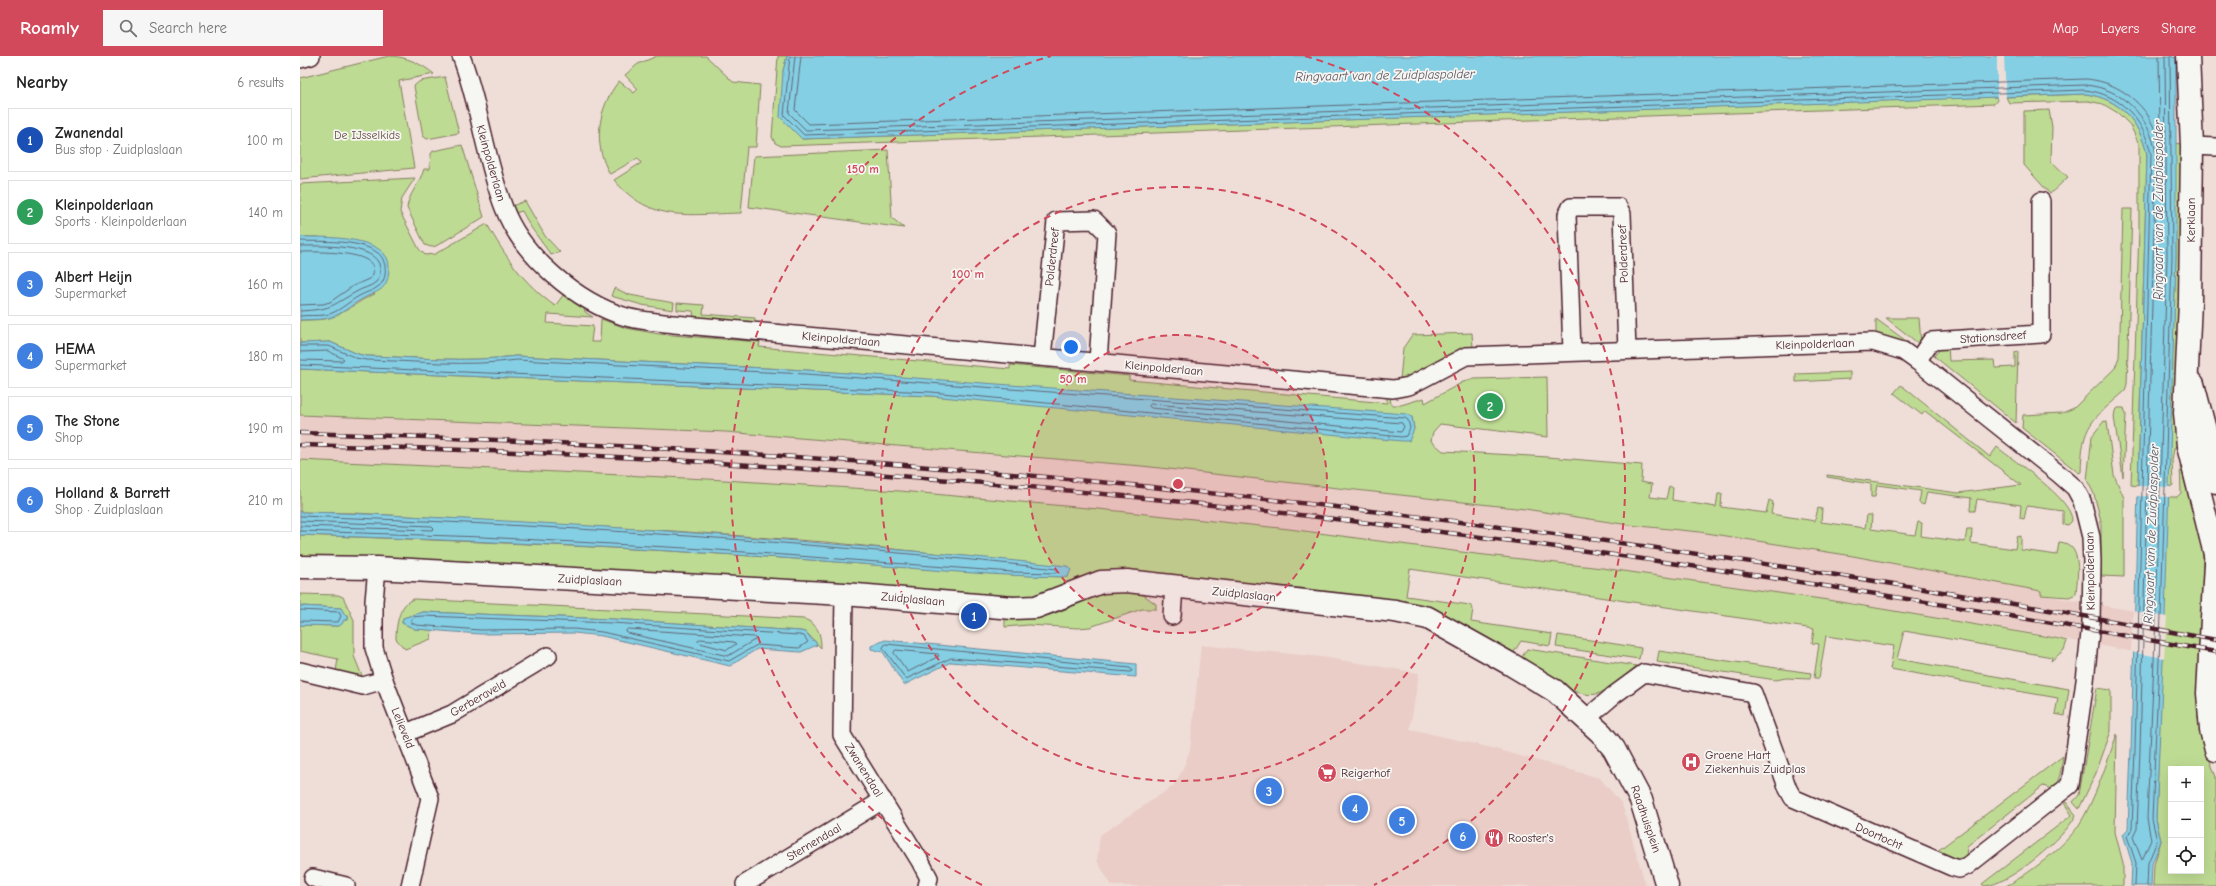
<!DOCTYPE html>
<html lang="en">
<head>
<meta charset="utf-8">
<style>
	body { margin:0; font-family:"Comic Neue",sans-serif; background:#f6f6f6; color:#222 }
	.controls { position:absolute; right:12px; bottom:12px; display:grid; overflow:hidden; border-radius:0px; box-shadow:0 4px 16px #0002 }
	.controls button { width:36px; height:36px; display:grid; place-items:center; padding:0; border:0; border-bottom:1px solid #e0e0e0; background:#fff; color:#222; font:20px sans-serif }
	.you { position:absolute; left:771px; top:291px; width:14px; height:14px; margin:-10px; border:3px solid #fff; border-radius:50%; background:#1a73e8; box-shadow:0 0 0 6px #1a73e833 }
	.badge { display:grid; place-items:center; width:26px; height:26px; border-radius:50%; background:#d1495b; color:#fff; font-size:13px; font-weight:700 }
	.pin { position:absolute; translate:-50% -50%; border:2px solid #fff; box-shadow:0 1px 4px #0006 }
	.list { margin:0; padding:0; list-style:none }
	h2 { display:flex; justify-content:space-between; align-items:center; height:52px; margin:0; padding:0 16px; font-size:17px }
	h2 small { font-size:13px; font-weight:400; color:#767676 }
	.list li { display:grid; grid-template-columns:26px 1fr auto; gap:12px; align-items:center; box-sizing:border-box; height:64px; margin:0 8px 8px; padding:0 8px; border:1px solid #e0e0e0; border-radius:0px }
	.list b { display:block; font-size:15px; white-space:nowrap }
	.list p { margin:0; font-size:13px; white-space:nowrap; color:#767676 }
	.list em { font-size:13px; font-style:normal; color:#767676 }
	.icon { flex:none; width:22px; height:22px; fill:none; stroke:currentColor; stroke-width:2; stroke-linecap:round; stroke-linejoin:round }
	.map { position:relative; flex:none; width:1916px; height:830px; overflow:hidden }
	header { display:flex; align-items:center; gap:24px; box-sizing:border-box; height:56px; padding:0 20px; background:#d1495b; color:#fff }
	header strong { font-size:19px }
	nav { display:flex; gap:22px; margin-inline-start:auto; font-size:14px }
	.search { width:280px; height:36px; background:#f6f6f6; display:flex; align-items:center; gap:10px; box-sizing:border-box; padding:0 14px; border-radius:0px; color:#767676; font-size:15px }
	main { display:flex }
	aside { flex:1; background:#fff }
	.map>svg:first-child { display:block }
</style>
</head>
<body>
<header>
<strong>Roamly</strong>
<div class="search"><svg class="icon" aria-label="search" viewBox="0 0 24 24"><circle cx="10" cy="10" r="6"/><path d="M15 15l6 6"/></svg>Search here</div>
<nav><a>Map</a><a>Layers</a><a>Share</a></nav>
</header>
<main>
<aside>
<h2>Nearby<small>6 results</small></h2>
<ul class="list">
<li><span class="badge" style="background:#1a4fb4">1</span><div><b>Zwanendal</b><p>Bus stop · Zuidplaslaan</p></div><em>100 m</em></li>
<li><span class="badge" style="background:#2e9e5b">2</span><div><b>Kleinpolderlaan</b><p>Sports · Kleinpolderlaan</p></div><em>140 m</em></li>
<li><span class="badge" style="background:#3f7fe0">3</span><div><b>Albert Heijn</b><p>Supermarket</p></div><em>160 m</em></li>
<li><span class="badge" style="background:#3f7fe0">4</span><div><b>HEMA</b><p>Supermarket</p></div><em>180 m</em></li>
<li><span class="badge" style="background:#3f7fe0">5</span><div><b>The Stone</b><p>Shop</p></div><em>190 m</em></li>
<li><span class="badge" style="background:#3f7fe0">6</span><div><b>Holland &amp; Barrett</b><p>Shop · Zuidplaslaan</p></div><em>210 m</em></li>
</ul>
</aside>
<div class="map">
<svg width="1916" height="830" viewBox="0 0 1916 830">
	<rect width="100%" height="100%" fill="#efded8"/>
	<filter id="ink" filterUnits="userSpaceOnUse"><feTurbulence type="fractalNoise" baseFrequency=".025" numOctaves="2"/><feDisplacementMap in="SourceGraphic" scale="8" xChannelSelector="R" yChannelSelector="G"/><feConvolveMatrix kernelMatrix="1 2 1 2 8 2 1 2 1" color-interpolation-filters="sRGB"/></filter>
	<g filter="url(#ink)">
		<g fill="#eacdc6">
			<path d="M0 359 426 376 842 410 1225 453 1329 469 1400 476 1553 500 1741 535 1742 539 1916 569V611L1737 578 1528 544 1302 512 1176 498 989 473 600 435 407 423 0 404Z"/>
			<path d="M901 589 1022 601 1119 617 1110 673 1188 691 1300 722 1322 748 1346 830H812L797 805 800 779 873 730 882 715 890 694Z"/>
		</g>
		<g fill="#bedb93" stroke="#847d5f" fill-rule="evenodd">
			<path d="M89 0C105 0 122 8 134 18L99 25 114 112 0 123V22Z"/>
			<path d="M357 0H406L433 26 460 29 456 91H447L441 157C388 158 352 168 314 124L341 107 338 102 310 118C292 88 298 51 319 25L334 37 338 33 325 19 338 8Z"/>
			<path d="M478 0H487L483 15 502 83 1689 41H1697V44L1694 48 481 90 475 87 472 81Z"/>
			<path d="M145 21 159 77 127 83 123 80 114 30 120 25Z"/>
			<path d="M1786 38C1820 43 1839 65 1847 98L1838 430 1831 429 1839 172V88L1830 69 1818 57 1803 48 1788 45 1709 47 1706 41Z"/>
			<path d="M1749 54 1752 71 1751 105 1768 121 1750 138 1724 109V55Z"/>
			<path d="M1875 87 1881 88 1877 388 1874 393 1872 404 1873 429 1870 431H1868L1876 201Z"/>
			<path d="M162 89 184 161 136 190 131 191 125 189 107 152C108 139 120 127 124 113H130L131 98 133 95Z"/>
			<path d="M588 94 592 162 604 172 449 151 454 100Z"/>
			<path d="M115 122 102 142 100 156 119 193 125 199 135 198 187 168C205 200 224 228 255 250L264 238 284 252 285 256 293 261 248 258 247 267 293 270 291 286H300L301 263 326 272 359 278 460 286 459 291 710 313V309L829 320V324L1087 347V340H1090L1091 349H1101L1124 342 1125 347 1163 326 1174 323 1247 321 1248 381 1140 368 1133 376 1131 385 1143 395 1248 401 1342 409 1341 426 1352 428 1350 441 1366 443 1369 430 1373 432 1372 444 1416 451 1418 438H1422L1421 451 1466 457 1469 444 1473 446 1471 458 1515 465 1518 452 1522 453 1521 466 1565 472 1567 459H1572L1571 473 1615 479 1618 466 1622 467 1621 480 1665 486 1667 473H1672L1671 487 1715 493 1717 481 1721 480V494L1757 499 1759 486C1784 487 1777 522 1776 538L1769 541 1741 539V535L1553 500 1400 476 1329 469 1225 453 842 410 426 376 0 359V313L631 340 1114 373 1112 361 506 314 216 300C166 307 116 301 66 300L58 298 30 286 0 287V264C8 264 17 264 25 263 43 260 58 244 75 238L19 181H0V128Z"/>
			<path d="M225 145 245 180 260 196 251 199 230 170 222 155 215 157 212 150Z"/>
			<path d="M1823 153H1832L1827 328 1825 335C1791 365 1782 368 1781 416L1779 417 1722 372 1723 359 1762 357 1774 352 1815 312 1819 301 1820 276Z"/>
			<path d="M314 232 330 239 374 247 373 254 342 249 311 240Z"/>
			<path d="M377 247 404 249 403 258 455 262 454 268 394 262 393 255 377 254Z"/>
			<path d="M1586 262H1619L1621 287 1619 288Z"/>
			<path d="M1576 263 1609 287 1576 277Z"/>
			<path d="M1172 277 1173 292C1146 299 1125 314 1100 324L1103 292 1112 279Z"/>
			<path d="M1648 290 1649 305 1694 304 1695 312 1715 311V296L1718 295 1716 367 1634 300 1640 293Z"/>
			<path d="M1550 316V323L1496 326V318Z"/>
			<path d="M1601 329 1690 401 1697 391C1715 406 1773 443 1772 465L1768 469 1763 468V455L1727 450 1724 463 1720 462 1721 449 1677 443 1675 455H1670L1671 442 1627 436 1624 449 1619 447 1621 435 1577 429 1575 441H1571V428L1527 421V419L1658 437 1721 429 1625 355 1622 359 1594 337Z"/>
			<path d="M1818 352H1824L1826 358 1823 421 1814 361 1815 355Z"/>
			<path d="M1804 365 1807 366 1814 419 1824 442V521L1801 520V465L1794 438 1787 424 1792 380Z"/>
			<path d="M0 404 407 423 600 435 798 453 989 473 1176 498 1302 512 1528 544 1755 582 1767 585 1764 594 1751 605 1752 601 1604 575 1597 603 1769 633 1765 660 1755 658 1758 642 1590 613 1594 590 1526 580 1519 622H1514L1519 588 1512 587 1514 573 1110 513 1106 540 1170 549 1173 553 1171 566 1252 578 1250 590 1221 585 1212 599 1145 560 822 515 739 542 515 526 0 501V479C161 485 322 491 482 502 577 508 672 519 767 521L769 511 525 486 373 475 53 457 0 456Z"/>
			<path d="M1880 408 1892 453 1897 452 1903 485V548L1898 662 1902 683 1916 721V830H1853L1854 809 1861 785 1856 763 1868 441H1877L1881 437ZM1871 713H1901V815H1871Z"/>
			<path d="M820 534 841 537 856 548V553H842L790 571 778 572 728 569 705 571V560C715 561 727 563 737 562 766 557 791 538 820 534Z"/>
			<path d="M0 538 38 539 43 541 54 564V600L62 620 36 615 38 603 0 595V569L39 570 44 564H48V559H45L41 552 0 550Z"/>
			<path d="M114 543 504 563C518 568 521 578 521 592L506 576 500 575 312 563 123 556 103 562 102 567 115 573 132 574 131 583 105 593 96 583C96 569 99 547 114 543Z"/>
			<path d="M1258 579 1341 592 1339 603 1256 591Z"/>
			<path d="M1227 593 1337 610C1326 618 1313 631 1300 637 1278 646 1239 615 1220 604Z"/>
			<path d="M1359 595 1511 617 1510 623 1486 622 1476 624 1357 606Z"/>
			<path d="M1797 632 1811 634V675L1796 717 1779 753 1773 746 1779 739Z"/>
			<path d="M1817 678 1815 776 1823 807V830H1706C1729 818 1764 791 1779 769 1795 744 1807 706 1817 678Z"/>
			<path d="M1763 700C1761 711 1761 725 1752 733L1743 730 1667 790 1666 801 1655 804 1636 796Z"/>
			<path d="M1766 746 1776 759C1766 781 1708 830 1684 830L1682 828 1772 759 1764 747Z"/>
		</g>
		<g fill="#84cfe4" stroke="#6d899a">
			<path d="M487 0H1870L1876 2V201L1865 560 1856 763 1861 785 1852 808 1851 830H1831L1832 807 1823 778 1828 773 1831 694 1847 98C1839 65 1820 43 1786 38L502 83 480 61 483 15Z"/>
			<path d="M0 181C22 181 91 179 89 212 88 235 79 234 62 243 54 247 47 254 39 258 27 265 13 263 0 264Z"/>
			<path d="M30 286 58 298 66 300C116 301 166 307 216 300L506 314 1106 358 1112 361 1114 373 1109 385H1102L631 340 0 313V287Z"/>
			<path d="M0 456C68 457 136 462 205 465 393 475 580 491 767 510L771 513 768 521C672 520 578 508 482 502 322 491 161 484 0 479Z"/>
			<path d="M0 550 41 552 45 559H48V564H44L42 568 39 570 0 569Z"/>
			<path d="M123 556 312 563 500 575 506 576 512 584 515 585 517 589 501 596 457 593 430 610 302 580 274 577 180 578 115 573 102 567 103 562Z"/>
			<path d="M585 584 836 608V621L651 606 604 629 583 596 571 593V590Z"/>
		</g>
		<g fill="#efded8">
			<path d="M1697 0H1704L1706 43H1697Z"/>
			<path d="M1837 430 1870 431V441L1837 440Z"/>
			<path d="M1833 555 1867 561 1864 602 1831 596Z"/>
		</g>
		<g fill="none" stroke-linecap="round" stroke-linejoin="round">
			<g stroke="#616575" stroke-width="1">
				<path d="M490 0 484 59 504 79 1785 34C1821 38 1844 64 1851 98L1835 694 1832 773 1827 780 1836 807 1835 830"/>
				<path d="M495 0 489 57 506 74 1785 29C1823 32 1850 61 1856 98L1840 694 1837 773 1833 781 1842 804 1851 784 1847 762 1856 560 1867 201 1865 0"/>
				<path d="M501 0 495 54 509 68 1786 23C1811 25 1832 38 1847 58 1851 64 1853 72 1858 77L1860 75 1859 0"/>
				<path d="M0 185C23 186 59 183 78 197 87 204 88 223 79 230 73 235 66 236 59 240 48 246 38 257 25 259 17 260 8 259 0 260"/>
				<path d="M0 190C18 190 78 187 80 212 81 217 79 223 76 226 71 231 62 232 56 236 29 251 33 253 0 255"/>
				<path d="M0 196C15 196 88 193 71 222L53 230 30 246 23 248 0 249"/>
				<path d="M0 290H29L56 302 66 304C116 305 167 311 217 304L506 318 1105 362 1108 364 1110 372 1106 380 1102 381 631 336 0 309"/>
				<path d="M0 296 28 295 44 303 42 305 0 304"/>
				<path d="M851 348 1102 367 1104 371 1101 376 851 352 849 350Z"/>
				<path d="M0 460C253 469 505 485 757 513L758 515 756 517 712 516 404 493 183 481 0 475"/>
				<path d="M0 465 132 470 134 472 132 474 0 470"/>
				<path d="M0 554 39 556 41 560 38 566 0 565"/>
				<path d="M124 560 312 567 499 579 504 580 508 586 499 592 457 589 429 605 302 576 274 573 180 574 116 569 110 566 114 561Z"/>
				<path d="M328 573 454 581 456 583 428 600 327 577 326 575Z"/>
				<path d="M400 583 434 586 436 588 427 594 400 587 398 585Z"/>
				<path d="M586 588 830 612 832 615 830 616 651 602 606 623 583 592Z"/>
				<path d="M596 594 638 598 639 600 608 616 594 597Z"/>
				<path d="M1847 830 1848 807 1857 785 1852 763 1861 560 1872 201 1870 0"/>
			</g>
			<g stroke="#4a1f2b" stroke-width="20">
				<g id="street">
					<path d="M161 0C180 49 185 103 204 152 222 200 277 246 326 261 341 265 358 266 374 268L1093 333 1109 330 1166 300 1573 286 1603 295 1617 305 1759 418 1775 432 1782 445 1791 481 1792 505 1791 567 1785 625 1770 729 1667 810 1659 813 1652 811 1493 742 1488 733 1453 637 1344 617 1314 639 1286 663"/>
					<path d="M0 3 11 0"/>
					<path d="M1892 90 1916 91"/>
					<path d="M1272 295 1267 159 1271 151H1318L1322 158 1327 294"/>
					<path d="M742 301 756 165 794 164 807 177 798 305"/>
					<path d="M1617 305 1631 285 1741 278V145"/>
					<path d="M77 512 74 545V592L84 624 130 742 110 830"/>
					<path d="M544 538 542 679 620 805 629 822 627 830"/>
					<path d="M872 560 874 530"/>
					<path d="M0 615 63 630 84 624"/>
					<path d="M106 677 152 658 248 600"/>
					<path d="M13 822 46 830"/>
					<path d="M445 828 583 744"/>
				</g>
			</g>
			<g stroke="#4a1f2b" stroke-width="25">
				<g id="secondary">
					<path d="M1888 0 1892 90 1890 246 1885 357 1888 390 1915 498"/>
					<path d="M1893 328 1911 397 1916 426"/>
					<path d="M1916 489 1908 637 1911 674 1916 694"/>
					<path d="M0 511 77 512 544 538 713 552 736 551 801 526 827 525 1095 555 1128 562 1212 609 1255 635 1301 677 1314 693 1341 744 1367 830"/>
				</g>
			</g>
			<use href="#street" stroke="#f6f6f2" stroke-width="17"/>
			<use href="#secondary" stroke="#f6f6f2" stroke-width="22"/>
			<g stroke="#4a1f2b" stroke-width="4.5">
				<g id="rail">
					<path d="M0 377C643 394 1284 466 1916 584"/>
					<path d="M0 389C644 403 1283 481 1916 596"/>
				</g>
			</g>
			<use href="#rail" stroke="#f6f6f2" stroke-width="3" stroke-dasharray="9" stroke-linecap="butt"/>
		</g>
	</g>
	<circle cx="878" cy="428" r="149" fill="#d1495b" fill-opacity=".12"/>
	<g fill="none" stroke="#d1495b" stroke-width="2" stroke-dasharray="7 5">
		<circle cx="878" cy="428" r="149"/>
		<circle cx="878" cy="428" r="297"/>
		<path d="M682 829A446 446 0 0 1 751 0M1005 0A446 446 0 0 1 1074 829"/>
	</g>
	<defs>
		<g id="hospital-disc" transform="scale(1)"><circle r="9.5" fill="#d1495b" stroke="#f6f6f2"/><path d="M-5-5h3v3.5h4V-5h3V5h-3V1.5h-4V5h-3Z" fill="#fff"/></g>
		<g id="supermarket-disc" transform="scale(1)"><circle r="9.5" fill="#d1495b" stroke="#f6f6f2"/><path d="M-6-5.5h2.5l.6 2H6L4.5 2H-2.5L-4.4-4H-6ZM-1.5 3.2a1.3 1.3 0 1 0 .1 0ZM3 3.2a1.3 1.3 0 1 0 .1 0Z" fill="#fff"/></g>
		<g id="restaurant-disc" transform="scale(1)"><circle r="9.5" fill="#d1495b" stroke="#f6f6f2"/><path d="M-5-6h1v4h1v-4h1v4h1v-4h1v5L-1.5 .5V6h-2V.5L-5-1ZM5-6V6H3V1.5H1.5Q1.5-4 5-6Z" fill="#fff"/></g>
	</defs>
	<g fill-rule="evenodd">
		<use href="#hospital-disc" x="1391" y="706"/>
		<use href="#supermarket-disc" x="1027" y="717"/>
		<use href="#restaurant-disc" x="1194" y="782"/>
	</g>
	<g text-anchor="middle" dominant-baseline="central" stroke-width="3.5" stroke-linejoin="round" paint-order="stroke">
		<g font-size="12" fill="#674e45" stroke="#f6f6f2">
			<text x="67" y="79">De IJsselkids</text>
		</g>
		<g font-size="12" fill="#4a1f2b" stroke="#f6f6f2">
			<text transform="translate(191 107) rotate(74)">Kleinpolderlaan</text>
			<text transform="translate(1891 164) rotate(-90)">Kerklaan</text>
			<text transform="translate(1323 198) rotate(-92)">Polderdreef</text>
			<text transform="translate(752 201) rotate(-84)">Polderdreef</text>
			<text transform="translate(1693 281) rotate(-4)">Stationsdreef</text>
			<text transform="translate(541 283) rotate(5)">Kleinpolderlaan</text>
			<text transform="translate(1515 288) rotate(-2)">Kleinpolderlaan</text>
			<text transform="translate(864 312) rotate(5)">Kleinpolderlaan</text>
			<text transform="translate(1790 515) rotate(-91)">Kleinpolderlaan</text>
			<text transform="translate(290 524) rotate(3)">Zuidplaslaan</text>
			<text transform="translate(944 538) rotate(6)">Zuidplaslaan</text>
			<text transform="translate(613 543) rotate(5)">Zuidplaslaan</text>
			<text transform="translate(178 642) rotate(-30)">Gerberaveld</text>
			<text transform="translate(103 672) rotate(68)">Lelieveld</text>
			<text transform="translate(564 714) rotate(58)">Zwanendaal</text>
			<text transform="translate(1346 763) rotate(71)">Raadhuisplein</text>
			<text transform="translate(1579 780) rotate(24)">Doortocht</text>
			<text transform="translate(514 786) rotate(-31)">Sternendaal</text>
		</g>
		<g font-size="12" fill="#4a1f2b" stroke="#f6f6f2" text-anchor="start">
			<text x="1405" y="699">Groene Hart<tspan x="1405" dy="14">Ziekenhuis Zuidplas</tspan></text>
			<text x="1041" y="717">Reigerhof</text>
			<text x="1208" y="782">Rooster's</text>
		</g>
		<g font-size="13" font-style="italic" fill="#5b5462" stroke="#f6f6f2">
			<text transform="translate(1085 19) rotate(-1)">Ringvaart van de Zuidplaspolder</text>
			<text transform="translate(1858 154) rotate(-90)">Ringvaart van de Zuidplaspolder</text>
			<text transform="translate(1851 478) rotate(-88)">Ringvaart van de Zuidplaspolder</text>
		</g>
	</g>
	<circle cx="878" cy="428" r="6" fill="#d1495b" stroke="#f6f6f2" stroke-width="2"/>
	<g font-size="12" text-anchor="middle" font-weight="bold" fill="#d1495b" stroke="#f6f6f2" stroke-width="3.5" stroke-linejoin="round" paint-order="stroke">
		<text x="563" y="117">150 m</text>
		<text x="668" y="222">100 m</text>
		<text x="773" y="327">50 m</text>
	</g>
</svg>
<div class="controls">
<button>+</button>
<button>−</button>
<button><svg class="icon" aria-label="locate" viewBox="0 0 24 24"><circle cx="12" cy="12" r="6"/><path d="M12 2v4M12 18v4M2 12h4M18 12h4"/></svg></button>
</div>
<div class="you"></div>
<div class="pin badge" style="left:674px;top:560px;background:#1a4fb4">1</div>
<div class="pin badge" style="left:1190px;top:350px;background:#2e9e5b">2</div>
<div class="pin badge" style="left:969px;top:735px;background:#3f7fe0">3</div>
<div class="pin badge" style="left:1055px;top:752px;background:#3f7fe0">4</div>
<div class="pin badge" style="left:1102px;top:765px;background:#3f7fe0">5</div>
<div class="pin badge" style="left:1163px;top:780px;background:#3f7fe0">6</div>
</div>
</main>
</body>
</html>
